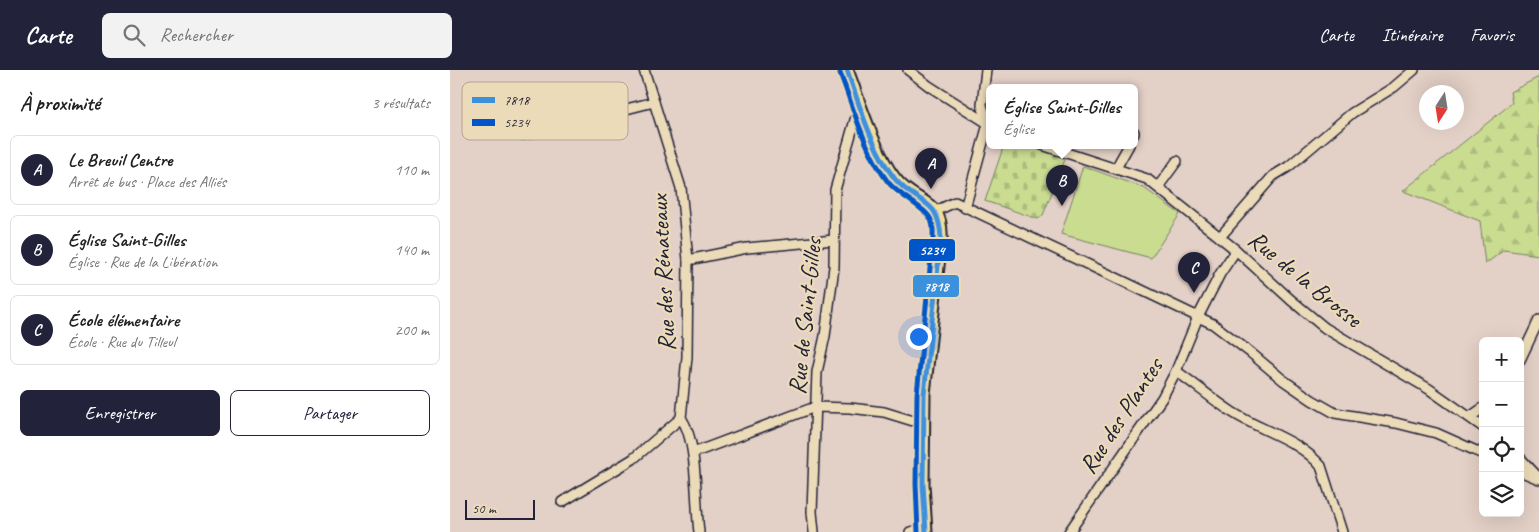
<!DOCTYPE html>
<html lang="fr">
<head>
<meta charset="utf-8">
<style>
	body { margin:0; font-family:Caveat,sans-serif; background:#f2f2f2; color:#222 }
	.controls { position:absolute; right:15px; bottom:15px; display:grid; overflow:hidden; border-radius:8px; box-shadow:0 5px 20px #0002 }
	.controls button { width:45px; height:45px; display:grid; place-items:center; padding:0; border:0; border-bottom:1px solid #e0e0e0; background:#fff; color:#222; font:25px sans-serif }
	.compass { position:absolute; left:969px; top:15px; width:45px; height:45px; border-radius:50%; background:#fff; box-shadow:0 5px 20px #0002; rotate:192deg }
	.scale { position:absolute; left:15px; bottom:12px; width:70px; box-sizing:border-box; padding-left:5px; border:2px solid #22223b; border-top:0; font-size:14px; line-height:18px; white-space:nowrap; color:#22223b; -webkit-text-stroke:4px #ecdbb8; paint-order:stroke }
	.you { position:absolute; left:468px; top:266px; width:18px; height:18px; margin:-12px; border:4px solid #fff; border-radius:50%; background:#1a73e8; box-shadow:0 0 0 8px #1a73e833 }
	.badge { display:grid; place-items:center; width:32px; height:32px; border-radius:50%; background:#22223b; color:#fff; font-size:16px; font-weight:700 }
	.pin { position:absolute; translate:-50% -41px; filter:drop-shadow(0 1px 2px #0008) }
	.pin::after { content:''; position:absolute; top:26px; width:18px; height:15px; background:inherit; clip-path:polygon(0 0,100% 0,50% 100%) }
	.popup { position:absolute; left:536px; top:14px; width:152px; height:65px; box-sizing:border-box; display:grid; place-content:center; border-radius:8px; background:#fff; filter:drop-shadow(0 1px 4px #0005); font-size:16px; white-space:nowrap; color:#767676 }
	.popup b { font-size:19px; color:#222 }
	.popup::after { content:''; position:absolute; left:50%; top:100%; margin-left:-10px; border:10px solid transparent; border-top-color:#fff }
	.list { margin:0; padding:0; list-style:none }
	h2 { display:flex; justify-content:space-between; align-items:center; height:65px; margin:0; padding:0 20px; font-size:21px }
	h2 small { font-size:16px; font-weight:400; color:#767676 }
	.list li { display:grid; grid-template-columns:32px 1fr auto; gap:15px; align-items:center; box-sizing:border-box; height:70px; margin:0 10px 10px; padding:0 10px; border:1px solid #e0e0e0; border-radius:8px }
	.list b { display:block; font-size:19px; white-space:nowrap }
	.list p { margin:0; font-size:16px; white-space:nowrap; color:#767676 }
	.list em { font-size:16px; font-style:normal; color:#767676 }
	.actions { display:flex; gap:10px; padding:15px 20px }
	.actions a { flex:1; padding:11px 0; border:1px solid #22223b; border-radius:8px; text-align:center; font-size:18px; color:#22223b }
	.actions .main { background:#22223b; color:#fff }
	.icon { flex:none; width:28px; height:28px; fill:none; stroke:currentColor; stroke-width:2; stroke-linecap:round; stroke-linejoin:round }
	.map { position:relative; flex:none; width:1089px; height:462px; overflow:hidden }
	header { display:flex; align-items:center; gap:30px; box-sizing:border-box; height:70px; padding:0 25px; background:#22223b; color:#fff }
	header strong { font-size:24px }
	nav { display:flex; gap:28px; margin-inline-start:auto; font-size:18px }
	.search { width:350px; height:45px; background:#f2f2f2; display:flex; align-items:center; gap:12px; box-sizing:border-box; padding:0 18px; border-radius:8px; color:#767676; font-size:19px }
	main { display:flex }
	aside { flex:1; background:#fff }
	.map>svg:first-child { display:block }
</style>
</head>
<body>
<header>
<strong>Carte</strong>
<div class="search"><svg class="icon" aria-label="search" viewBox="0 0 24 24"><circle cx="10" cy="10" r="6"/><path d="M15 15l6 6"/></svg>Rechercher</div>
<nav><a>Carte</a><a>Itinéraire</a><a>Favoris</a></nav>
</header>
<main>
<aside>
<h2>À proximité<small>3 résultats</small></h2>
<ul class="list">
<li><span class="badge">A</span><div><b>Le Breuil Centre</b><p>Arrêt de bus · Place des Alliés</p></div><em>110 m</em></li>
<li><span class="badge">B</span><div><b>Église Saint-Gilles</b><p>Église · Rue de la Libération</p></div><em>140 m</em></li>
<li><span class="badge">C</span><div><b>École élémentaire</b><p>École · Rue du Tilleul</p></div><em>200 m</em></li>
</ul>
<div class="actions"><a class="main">Enregistrer</a><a>Partager</a></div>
</aside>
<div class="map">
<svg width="1089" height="462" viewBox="0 0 1089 462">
	<defs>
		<pattern id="forest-firs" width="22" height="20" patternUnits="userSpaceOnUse" patternTransform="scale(1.25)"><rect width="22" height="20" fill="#c9dc90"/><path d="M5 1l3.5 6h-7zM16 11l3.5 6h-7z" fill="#acbc7d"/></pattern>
		<pattern id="cemetery-stones" width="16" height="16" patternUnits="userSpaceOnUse" patternTransform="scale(1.25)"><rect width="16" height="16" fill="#c9dc90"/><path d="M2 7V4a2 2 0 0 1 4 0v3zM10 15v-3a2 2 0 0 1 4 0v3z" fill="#acbc7d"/></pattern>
	</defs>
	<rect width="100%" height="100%" fill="#e3d0c6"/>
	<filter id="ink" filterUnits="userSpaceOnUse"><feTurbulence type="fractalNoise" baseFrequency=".02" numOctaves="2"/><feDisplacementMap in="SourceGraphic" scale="10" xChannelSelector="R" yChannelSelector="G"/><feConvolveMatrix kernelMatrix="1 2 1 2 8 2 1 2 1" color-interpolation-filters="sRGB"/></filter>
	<g filter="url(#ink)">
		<path fill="url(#forest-firs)" stroke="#767f66" d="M1089 7V185L1054 180 1035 194 1030 151 953 121 1062 33 1060 22Z"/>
		<path fill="url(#cemetery-stones)" stroke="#767f66" d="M554 75H581L616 87 593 145 588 149 535 131Z"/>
		<path fill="#c9dc90" stroke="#767f66" d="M633 96 694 118 730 144 701 188 611 164Z"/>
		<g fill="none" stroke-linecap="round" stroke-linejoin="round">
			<g stroke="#22223b" stroke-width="12">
				<g id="minor">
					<path d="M194 0 231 118 238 190 237 287 231 348C248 371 245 432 249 462"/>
					<path d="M458 0 479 16 539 54"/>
					<path d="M684 62V64"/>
					<path d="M73 65 204 32"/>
					<path d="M592 75 697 109 786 180 841 230 875 258 979 319 1033 357"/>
					<path d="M666 98 679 75"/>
					<path d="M708 117 727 91"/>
					<path d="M515 138 538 54 532 35 536 0"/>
					<path d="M486 141 505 132 658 204 763 254 801 283 833 310 862 330 885 343 946 353 986 363 1033 384"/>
					<path d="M770 167 823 106 838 97 902 43 944 17 964 0"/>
					<path d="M238 190 297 178 384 170"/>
					<path d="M1070 290 1089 250"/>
					<path d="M726 301C745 314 763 330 782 342 811 361 848 369 871 396L892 462"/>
					<path d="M1020 347 1033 338"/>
					<path d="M243 383 365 337 400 338 434 342 473 354"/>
					<path d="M1070 388 1089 408"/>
					<path d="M1070 401 1089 409"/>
					<path d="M112 432 183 389 231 348"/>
					<path d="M364 462 362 442 367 302 375 266 384 197 385 120 405 50 407 45 412 41"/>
					<path d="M460 462 475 458"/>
					<path d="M619 462 712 328 726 301 748 247 770 204 786 180"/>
				</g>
			</g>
			<g stroke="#22223b" stroke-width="15">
				<path id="major" d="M397 0C409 31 425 84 445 109 466 136 493 127 491 169L474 324 473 414 476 462"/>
			</g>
			<use href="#minor" stroke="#ecdbb8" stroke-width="9"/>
			<use href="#major" stroke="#f5e382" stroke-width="11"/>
			<g stroke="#ecdbb8" stroke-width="9">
				<path id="bus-1" d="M397 0C410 36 421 78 445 109 467 136 489 125 491 169L474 324 473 414 476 462"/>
			</g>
			<g stroke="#ecdbb8" stroke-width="9">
				<path id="bus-2" d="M390 3C404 39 414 80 438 112 449 126 476 138 481 150 484 156 483 162 483 169L467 324 466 414 468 462"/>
			</g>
			<use href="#bus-1" stroke="#3c91dc" stroke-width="5"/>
			<use href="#bus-2" stroke="#0055c8" stroke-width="5"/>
		</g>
	</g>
	<g text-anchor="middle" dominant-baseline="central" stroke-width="4.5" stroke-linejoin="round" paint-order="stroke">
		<g font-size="25" fill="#22223b" stroke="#ecdbb8">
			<text transform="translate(213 203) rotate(-93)">Rue des Rénateaux</text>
			<text transform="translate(855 209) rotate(39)">Rue de la Brosse</text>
			<text transform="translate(355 246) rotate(-84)">Rue de Saint-Gilles</text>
			<text transform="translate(671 346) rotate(-57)">Rue des Plantes</text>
		</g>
	</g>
	<rect x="12" y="12" width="166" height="58" rx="8" fill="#ecdbb8" stroke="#afa492" stroke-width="1"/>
	<rect x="22" y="27" width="23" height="6" fill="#3c91dc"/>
	<rect x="22" y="49" width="23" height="7" fill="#0055c8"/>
	<g font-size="14" fill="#22223b">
		<text x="54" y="35">7818</text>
		<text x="54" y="57">5234</text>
	</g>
	<g stroke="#ecdbb8" stroke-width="2">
		<rect x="458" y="168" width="48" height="24" rx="5" fill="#0055c8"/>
		<rect x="462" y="204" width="48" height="24" rx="5" fill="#3c91dc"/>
	</g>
	<g font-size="14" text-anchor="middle" font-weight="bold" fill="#fff">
		<text x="482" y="185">5234</text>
		<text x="486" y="221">7818</text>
	</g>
</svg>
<div class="controls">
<button>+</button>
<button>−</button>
<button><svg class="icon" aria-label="locate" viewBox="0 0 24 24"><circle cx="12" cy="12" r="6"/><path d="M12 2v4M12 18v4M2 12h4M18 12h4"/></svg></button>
<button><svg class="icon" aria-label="layers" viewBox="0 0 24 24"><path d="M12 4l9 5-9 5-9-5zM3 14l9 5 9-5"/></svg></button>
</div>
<svg class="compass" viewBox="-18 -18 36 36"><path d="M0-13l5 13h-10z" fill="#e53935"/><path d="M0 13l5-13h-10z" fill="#767676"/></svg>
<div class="scale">50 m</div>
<div class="you"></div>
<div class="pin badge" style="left:481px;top:119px">A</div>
<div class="pin badge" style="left:612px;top:136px">B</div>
<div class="popup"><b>Église Saint-Gilles</b>Église</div>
<div class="pin badge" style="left:744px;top:223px">C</div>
</div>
</main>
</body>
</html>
